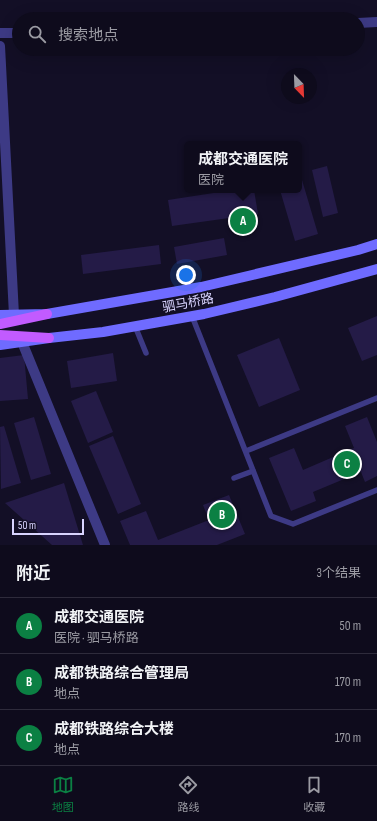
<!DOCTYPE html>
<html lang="zh">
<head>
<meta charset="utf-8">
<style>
	body { margin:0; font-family:"Sofia Sans Condensed","Noto Sans SC",sans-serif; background:#171425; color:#f1f3f6 }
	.compass { position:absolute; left:281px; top:68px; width:36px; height:36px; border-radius:50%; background:#0e0b1c; box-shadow:0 4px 16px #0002; rotate:157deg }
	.scale { position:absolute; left:12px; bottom:10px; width:72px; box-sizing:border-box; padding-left:4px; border:2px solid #d9d4ff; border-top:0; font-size:11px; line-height:14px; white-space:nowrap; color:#d9d4ff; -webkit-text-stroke:3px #130f26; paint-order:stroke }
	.you { position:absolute; left:186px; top:275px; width:14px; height:14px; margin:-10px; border:3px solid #fff; border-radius:50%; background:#1a73e8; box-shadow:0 0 0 6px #1a73e833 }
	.badge { display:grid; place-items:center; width:26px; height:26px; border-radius:50%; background:#0b8043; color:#fff; font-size:13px; font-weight:700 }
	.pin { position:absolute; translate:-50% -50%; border:2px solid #fff; box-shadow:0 1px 4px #0006 }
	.popup { position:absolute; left:184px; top:141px; width:118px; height:52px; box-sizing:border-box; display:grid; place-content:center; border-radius:6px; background:#0e0b1c; filter:drop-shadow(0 1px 3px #0005); font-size:13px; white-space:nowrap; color:#9b9ba3 }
	.popup b { font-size:15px; color:#f1f3f6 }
	.popup::after { content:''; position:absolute; left:50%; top:100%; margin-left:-8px; border:8px solid transparent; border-top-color:#0e0b1c }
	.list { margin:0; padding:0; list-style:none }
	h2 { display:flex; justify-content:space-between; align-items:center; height:52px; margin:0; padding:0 16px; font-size:17px }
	h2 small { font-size:13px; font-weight:400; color:#9b9ba3 }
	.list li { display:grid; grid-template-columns:26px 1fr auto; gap:12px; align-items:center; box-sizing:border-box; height:56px; padding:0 16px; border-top:1px solid #2e2b3b }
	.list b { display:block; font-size:15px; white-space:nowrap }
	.list p { margin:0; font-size:13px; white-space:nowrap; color:#9b9ba3 }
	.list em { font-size:13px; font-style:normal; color:#9b9ba3 }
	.icon { flex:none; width:22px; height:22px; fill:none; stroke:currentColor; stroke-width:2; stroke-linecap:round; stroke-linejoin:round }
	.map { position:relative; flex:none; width:377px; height:545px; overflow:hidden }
	.search { position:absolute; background:#0e0b1c; box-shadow:0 4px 16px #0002; left:12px; right:12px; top:12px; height:44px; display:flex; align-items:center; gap:10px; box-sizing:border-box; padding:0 14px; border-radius:22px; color:#9b9ba3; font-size:15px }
	.sheet { height:220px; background:#0e0b1c }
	nav { display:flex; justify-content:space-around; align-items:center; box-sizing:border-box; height:56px; border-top:1px solid #2e2b3b; background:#0e0b1c; font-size:11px; color:#9b9ba3 }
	nav a { display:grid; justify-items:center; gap:2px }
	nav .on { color:#0b8043 }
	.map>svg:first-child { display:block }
</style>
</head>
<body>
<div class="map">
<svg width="377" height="545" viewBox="0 0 377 545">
	<rect width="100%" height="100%" fill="#130f26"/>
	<g fill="#241b47">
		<path d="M327 166 338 213 323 217 312 170Z"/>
		<path d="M302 180 318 234 295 241 280 190H299V181Z"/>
		<path d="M233 190H254L258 214 172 226 168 200Z"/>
		<path d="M224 238 227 255 177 264 174 247Z"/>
		<path d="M159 245 161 264 83 274 81 255Z"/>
		<path d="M377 316V355L362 361 348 328Z"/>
		<path d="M279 338 300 390 259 407 237 355Z"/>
		<path d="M113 353 117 381 71 388 67 361Z"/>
		<path d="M24 355 28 399 0 401V358Z"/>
		<path d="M96 391 113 432 88 443 71 401Z"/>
		<path d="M34 417 51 474 31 480 14 423Z"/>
		<path d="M367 417 377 442V476L365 482 361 472 313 492 316 501 291 511 269 458 294 448 303 470 354 448 345 426Z"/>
		<path d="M4 426 21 483 1 489 0 427Z"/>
		<path d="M113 436 141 504 118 514 89 446Z"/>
		<path d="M64 483 83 545H52L5 503Z"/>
		<path d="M229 495 245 534 217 545H130L120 521 146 511 158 540 209 520 203 505Z"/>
	</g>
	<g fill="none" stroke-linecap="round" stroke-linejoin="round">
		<g stroke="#3d3a85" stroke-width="5.5">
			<path d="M192 316 271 516 293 524 377 490"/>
			<path d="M135 326 146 353"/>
			<path d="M246 451 377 398"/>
			<path d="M234 478 253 471"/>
		</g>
		<g stroke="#3d3a85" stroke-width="10">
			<path d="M358 23 377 22"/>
			<path d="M0 33H19"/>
			<path d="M0 46 14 315"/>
			<path d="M22 342 105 545"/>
		</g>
		<g stroke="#6f6bff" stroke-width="10">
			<path d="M0 315 47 314 201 287 358 250 377 244"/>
			<path d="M0 345 49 338 103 332 204 314 275 297 377 269"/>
		</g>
		<g stroke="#c25bff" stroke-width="10">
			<path d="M0 324 47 314"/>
			<path d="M0 335 49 338"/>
		</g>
	</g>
	<g text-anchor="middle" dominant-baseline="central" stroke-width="3" stroke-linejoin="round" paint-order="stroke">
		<g font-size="13" fill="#d9d4ff" stroke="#130f26">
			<text transform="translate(188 303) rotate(-11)">驷马桥路</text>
		</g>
	</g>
</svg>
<svg class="compass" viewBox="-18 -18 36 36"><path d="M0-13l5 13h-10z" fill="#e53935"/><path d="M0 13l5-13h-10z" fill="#9b9ba3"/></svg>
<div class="scale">50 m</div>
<div class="you"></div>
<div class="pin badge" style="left:243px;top:221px">A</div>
<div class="popup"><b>成都交通医院</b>医院</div>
<div class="pin badge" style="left:222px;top:515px">B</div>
<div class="pin badge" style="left:347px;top:464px">C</div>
<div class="search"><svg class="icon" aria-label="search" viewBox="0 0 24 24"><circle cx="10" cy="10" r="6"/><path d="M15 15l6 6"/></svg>搜索地点</div>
</div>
<section class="sheet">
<h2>附近<small>3个结果</small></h2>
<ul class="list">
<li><span class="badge">A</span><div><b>成都交通医院</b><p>医院 · 驷马桥路</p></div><em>50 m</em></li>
<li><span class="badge">B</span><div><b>成都铁路综合管理局</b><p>地点</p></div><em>170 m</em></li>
<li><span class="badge">C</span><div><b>成都铁路综合大楼</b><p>地点</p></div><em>170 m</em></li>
</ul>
</section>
<nav>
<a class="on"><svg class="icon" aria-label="map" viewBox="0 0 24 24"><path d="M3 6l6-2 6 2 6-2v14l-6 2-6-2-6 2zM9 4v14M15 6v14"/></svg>地图</a>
<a><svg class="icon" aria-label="directions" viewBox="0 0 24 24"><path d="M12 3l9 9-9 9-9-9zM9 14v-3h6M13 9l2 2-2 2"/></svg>路线</a>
<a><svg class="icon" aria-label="saved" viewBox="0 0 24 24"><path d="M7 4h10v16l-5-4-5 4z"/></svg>收藏</a>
</nav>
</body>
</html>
